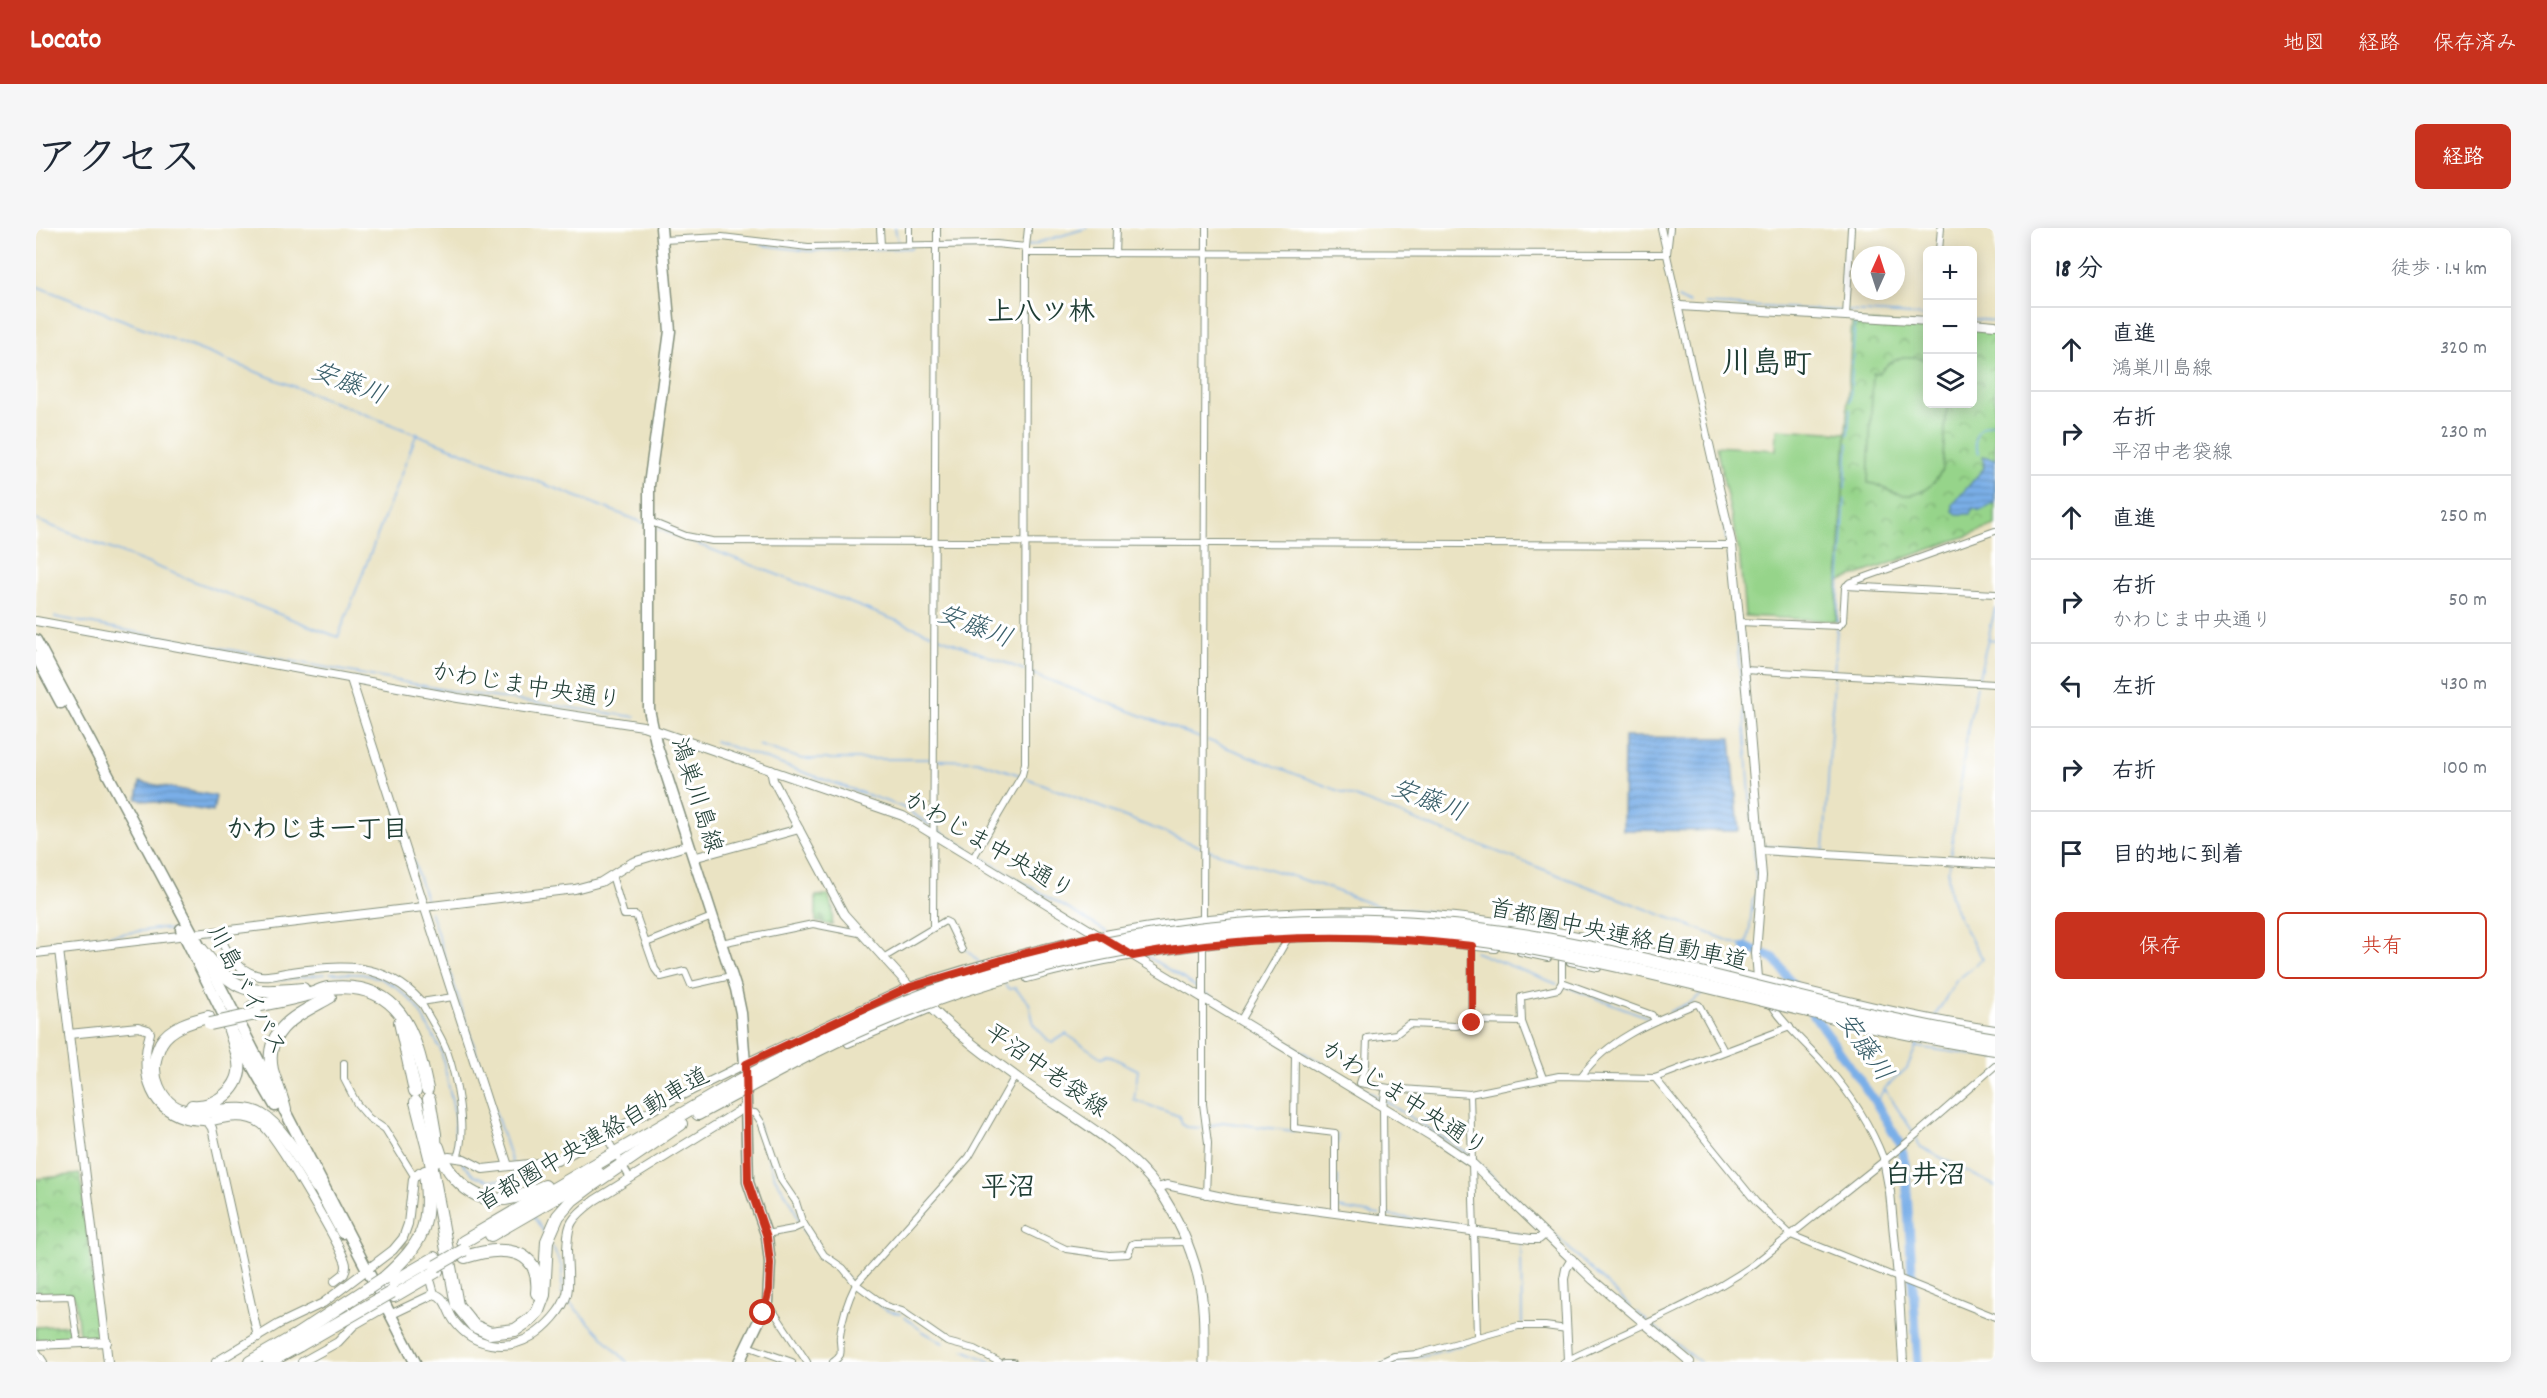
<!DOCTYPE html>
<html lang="ja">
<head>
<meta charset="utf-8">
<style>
	body { margin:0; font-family:Dekko,"Klee One",sans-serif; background:#f6f6f7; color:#1f2937 }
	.controls { position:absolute; right:18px; top:18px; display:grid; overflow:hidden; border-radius:9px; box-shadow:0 3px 15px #0003 }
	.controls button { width:54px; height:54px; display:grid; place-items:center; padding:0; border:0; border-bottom:2px solid #e0e1e3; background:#fff; color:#1f2937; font:30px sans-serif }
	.compass { position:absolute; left:1815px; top:18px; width:54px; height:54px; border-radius:50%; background:#fff; box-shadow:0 3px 15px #0003; rotate:3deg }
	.stop { position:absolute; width:18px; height:18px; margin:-14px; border:4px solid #c8321e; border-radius:50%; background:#fff }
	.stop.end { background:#c8321e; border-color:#fff; box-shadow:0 2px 6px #0008 }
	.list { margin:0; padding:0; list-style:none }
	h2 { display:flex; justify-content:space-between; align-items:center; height:78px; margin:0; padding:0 24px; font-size:26px }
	h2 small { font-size:20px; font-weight:400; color:#747a83 }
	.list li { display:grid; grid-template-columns:39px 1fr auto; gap:18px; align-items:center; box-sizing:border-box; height:84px; padding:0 24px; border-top:2px solid #e0e1e3 }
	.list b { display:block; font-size:22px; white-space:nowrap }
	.list p { margin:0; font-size:20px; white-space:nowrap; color:#747a83 }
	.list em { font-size:20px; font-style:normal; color:#747a83 }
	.actions { display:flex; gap:12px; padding:18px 24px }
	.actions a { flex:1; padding:14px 0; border:2px solid #c8321e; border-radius:9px; text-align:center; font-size:21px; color:#c8321e }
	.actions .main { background:#c8321e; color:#fff }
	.icon { flex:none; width:33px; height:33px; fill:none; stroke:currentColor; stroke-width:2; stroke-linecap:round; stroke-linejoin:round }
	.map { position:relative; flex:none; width:1959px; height:1134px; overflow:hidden; border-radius:9px }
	header { display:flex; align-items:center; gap:36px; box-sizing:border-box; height:84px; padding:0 30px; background:#c8321e; color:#fff }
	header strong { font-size:28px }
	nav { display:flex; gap:33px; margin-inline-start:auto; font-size:21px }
	.intro { display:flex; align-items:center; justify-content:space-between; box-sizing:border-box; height:144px; padding:0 36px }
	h1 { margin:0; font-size:42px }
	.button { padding:15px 27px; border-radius:9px; background:#c8321e; color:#fff; font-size:21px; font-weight:700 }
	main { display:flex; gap:36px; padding:0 36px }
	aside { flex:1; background:#fff; border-radius:9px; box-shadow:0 3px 15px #0003 }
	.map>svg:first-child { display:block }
</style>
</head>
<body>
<header>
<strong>Locato</strong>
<nav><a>地図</a><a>経路</a><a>保存済み</a></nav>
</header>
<div class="intro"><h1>アクセス</h1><a class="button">経路</a></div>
<main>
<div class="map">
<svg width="1959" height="1134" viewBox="0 0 1959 1134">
	<defs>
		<pattern id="cemetery-stones" width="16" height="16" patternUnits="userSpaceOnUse" patternTransform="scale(1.5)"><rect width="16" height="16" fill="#96d48a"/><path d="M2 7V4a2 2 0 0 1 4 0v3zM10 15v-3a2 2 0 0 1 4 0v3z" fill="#7aad72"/></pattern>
		<pattern id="park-crowns" width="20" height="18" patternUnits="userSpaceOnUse" patternTransform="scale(1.5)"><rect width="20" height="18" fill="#96d48a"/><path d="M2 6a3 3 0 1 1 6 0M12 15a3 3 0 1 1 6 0" fill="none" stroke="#7aad72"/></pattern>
		<pattern id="water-rules" width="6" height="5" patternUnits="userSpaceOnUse" patternTransform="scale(1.5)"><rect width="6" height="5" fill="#7aafe8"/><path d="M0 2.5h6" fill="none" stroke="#6390bd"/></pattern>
	</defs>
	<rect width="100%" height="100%" fill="#fff"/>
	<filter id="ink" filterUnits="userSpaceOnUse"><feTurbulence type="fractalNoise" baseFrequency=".0167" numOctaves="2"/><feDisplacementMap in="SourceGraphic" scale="12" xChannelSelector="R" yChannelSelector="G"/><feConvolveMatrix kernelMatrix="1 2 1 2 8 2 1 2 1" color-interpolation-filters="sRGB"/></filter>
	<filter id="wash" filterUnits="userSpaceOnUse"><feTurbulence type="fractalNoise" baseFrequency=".008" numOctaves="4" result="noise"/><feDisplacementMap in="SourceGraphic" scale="24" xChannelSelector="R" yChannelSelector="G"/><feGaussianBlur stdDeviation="1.35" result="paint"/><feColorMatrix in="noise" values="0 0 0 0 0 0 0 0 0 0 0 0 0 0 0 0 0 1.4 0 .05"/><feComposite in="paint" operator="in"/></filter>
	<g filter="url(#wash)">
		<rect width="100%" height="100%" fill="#eae3c3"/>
		<path fill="url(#cemetery-stones)" stroke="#5a885f" stroke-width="1.5" d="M792 667 797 681 796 697 780 694V668Z"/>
		<g fill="url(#park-crowns)" stroke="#5a885f" stroke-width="1.5">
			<path d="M1816 93 1891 98 1892 176H1936L1937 100 1959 101V298L1802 354Z"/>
			<path d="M44 946 64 1108 62 1110H46L43 1105 39 1070 34 1065 0 1066V951Z"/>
			<path d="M38 1097V1110L0 1112V1099Z"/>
		</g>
		<g fill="#96d48a" stroke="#5a885f" stroke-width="1.5">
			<path d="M1866 129H1880L1891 133 1892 176H1911L1906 241C1898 260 1879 272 1859 265 1848 261 1844 256 1832 255L1837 145H1843L1852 136Z"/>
			<path d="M1741 201 1810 205 1800 393 1709 388 1703 323 1680 218 1740 222Z"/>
		</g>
		<g fill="url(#water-rules)" stroke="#4c768e" stroke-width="1.5">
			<path d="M1947 228 1959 231V275L1944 283 1937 280 1934 286H1921L1917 283V276L1948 240Z"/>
			<path d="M1588 509 1695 510 1703 603 1587 602Z"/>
			<path d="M104 554 180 568 177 584 101 571Z"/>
		</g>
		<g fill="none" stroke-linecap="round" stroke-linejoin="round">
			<g stroke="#7aafe8" stroke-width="1.5">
				<path d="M859 0 862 14"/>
				<path d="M725 17 773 23 876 20"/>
				<path d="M991 18 1051 0"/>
				<path d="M922 20H966"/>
				<path d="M0 58 608 295"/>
				<path d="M1642 70 1654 76"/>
				<path d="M1668 76 1807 83"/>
				<path d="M1812 83 1892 88"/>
				<path d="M1936 91 1959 93"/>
				<path d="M1814 174 1819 91"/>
				<path d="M1812 207 1814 181"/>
				<path d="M1943 225C1934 210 1942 196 1959 195"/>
				<path d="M1809 261 1812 215"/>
				<path d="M0 292 302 409 381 205"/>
				<path d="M1688 298 1691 314"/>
				<path d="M617 299 895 406"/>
				<path d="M1692 318 1708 485 1721 665 1717 670C1714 690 1715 729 1697 741"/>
				<path d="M19 389 421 464 600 489"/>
				<path d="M1801 395 1809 271"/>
				<path d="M900 408 988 442"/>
				<path d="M1952 411 1959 412"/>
				<path d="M992 444 1164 510"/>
				<path d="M1798 446 1801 400"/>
				<path d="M1942 453 1959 381"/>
				<path d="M1171 512 1709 719"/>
				<path d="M679 513 866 579 894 597"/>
				<path d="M722 517 766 531H896"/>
				<path d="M901 532 941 533 984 547"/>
				<path d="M988 549 1165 619"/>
				<path d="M900 601 937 624"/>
				<path d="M1727 618 1788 622 1798 451"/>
				<path d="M1169 621 1284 657 1344 679 1397 684"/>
				<path d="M941 627 1071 704"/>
				<path d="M377 631 391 675"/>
				<path d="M1914 631 1932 499 1941 458"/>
				<path d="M394 683 476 935"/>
				<path d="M164 710 178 714C209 769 236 751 289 746"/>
				<path d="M0 718 126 700 142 705"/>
				<path d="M929 720 943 734"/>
				<path d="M1439 724 1521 756"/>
				<path d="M1111 728 1165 762"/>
				<path d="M294 745 326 746 344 750 359 758 380 777 405 822 418 883 420 924"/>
				<path d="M969 757 974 761 979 760 993 775 998 797 1013 813 1016 815 1030 806 1066 830 1071 827 1102 842 1098 872 1143 888 1145 896 1150 899 1167 900"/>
				<path d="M1526 757 1614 790"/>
				<path d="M1169 765 1206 788"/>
				<path d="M1633 784 1657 773 1667 764"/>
				<path d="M1899 788 1920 753 1947 731C1929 701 1907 672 1913 635"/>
				<path d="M1210 790 1345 871"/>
				<path d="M1881 819 1959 830"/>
				<path d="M1849 862 1878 905"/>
				<path d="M1349 873 1434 927"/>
				<path d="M1840 875 1848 861 1871 840 1883 812"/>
				<path d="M721 894 739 950 756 975 763 993"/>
				<path d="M1172 899 1186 894 1258 903"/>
				<path d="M1302 907V916"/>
				<path d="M1880 909 1883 918 1959 958"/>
				<path d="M1437 930 1595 1079"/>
				<path d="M425 933 438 947 451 952H476"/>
				<path d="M478 942 477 953 482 963"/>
				<path d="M1302 948V958"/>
				<path d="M1302 980 1344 987"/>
				<path d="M497 987 509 1006"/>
				<path d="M1349 987 1437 999"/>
				<path d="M766 1000 785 1029 797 1037"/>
				<path d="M1441 1000 1484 1006"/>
				<path d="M1485 1013 1486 1095"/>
				<path d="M516 1018 526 1039V1067"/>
				<path d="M811 1050 816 1059"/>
				<path d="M830 1067 849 1082 865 1086"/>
				<path d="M532 1073 591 1134"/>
				<path d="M1601 1084 1611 1093"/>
				<path d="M869 1089 886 1103 907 1115"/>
				<path d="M1615 1096 1664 1134"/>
				<path d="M1471 1104 1483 1101"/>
				<path d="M928 1122 955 1134"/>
				<path d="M0 1129 3 1134"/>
				<path d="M1356 1134 1407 1123 1434 1114"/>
			</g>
			<g stroke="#7aafe8" stroke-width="9">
				<path d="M1709 719 1738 730 1762 764"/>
				<path d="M1775 783 1840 875 1865 917 1869 934 1882 1134"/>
			</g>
		</g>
	</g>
	<g filter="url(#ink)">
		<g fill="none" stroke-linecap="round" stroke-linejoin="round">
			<path stroke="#c1c2a6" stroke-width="8" stroke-dasharray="8 4" stroke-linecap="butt" d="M366 1016 386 1041"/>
			<g stroke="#84907c" stroke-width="8">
				<g id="minor">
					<path d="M844 0 845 18"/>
					<path d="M1625 0 1673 216"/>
					<path d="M627 12 686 9 772 19 960 16 990 19 989 535 986 547 937 630"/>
					<path d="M873 17V0"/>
					<path d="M901 17V0"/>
					<path d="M990 19 992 0"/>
					<path d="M1903 22 1905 0"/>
					<path d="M991 25 1631 26 1634 0"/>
					<path d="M1079 26 1080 0"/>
					<path d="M1810 88 1815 0"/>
					<path d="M613 293 650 308 676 313 1696 317"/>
					<path d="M1810 358 1959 366"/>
					<path d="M1703 394 1803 398 1807 393 1809 360 1813 355 1959 303"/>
					<path d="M1708 442 1959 456"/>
					<path d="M576 647 588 687H600L619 741 625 749 649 743 655 757 695 748"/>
					<path d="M1167 690 1170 0"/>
					<path d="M897 699 900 17"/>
					<path d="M1221 712 1300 709 1370 712"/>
					<path d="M1386 713 1459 721"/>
					<path d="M610 715 676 689"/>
					<path d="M685 715 777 696 823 705"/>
					<path d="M1167 717V876L1172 915 1170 967"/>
					<path d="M1484 724 1512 730"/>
					<path d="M847 730 909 693 913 695 926 722"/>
					<path d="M1534 734 1562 740"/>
					<path d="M990 745 991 751C1063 731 1137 721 1211 713"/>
					<path d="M1526 754 1616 787 1619 793"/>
					<path d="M417 769 385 774C393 790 405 806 411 823 420 848 432 905 421 929"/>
					<path d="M1735 776C1749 799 1772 817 1790 838 1814 865 1835 898 1848 932"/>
					<path d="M1204 793 1252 710"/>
					<path d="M1435 795 1436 716"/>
					<path d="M808 809 812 816 895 781"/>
					<path d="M1259 826 1258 900 1299 905V985"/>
					<path d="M308 835V851L321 876 333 890 349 901 378 948"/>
					<path d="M1546 847C1574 809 1618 793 1660 776L1663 777 1688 823"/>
					<path d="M1507 850 1486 794 1485 769 1522 761 1526 754V727"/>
					<path d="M1619 850 1720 974 1755 1007 1959 1089"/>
					<path d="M1353 860 1324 855 1330 837 1331 810 1360 806 1373 796 1420 798 1440 793 1486 794"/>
					<path d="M1434 866 1441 1108"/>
					<path d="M711 884 719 885 725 894 745 952 760 974 766 993 788 1027 807 1040 820 1056 850 1078 866 1083 911 1114 938 1121 963 1134"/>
					<path d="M569 907 594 950"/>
					<path d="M1348 991 1347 879 1349 864 1353 860 1434 866 1523 848 1619 850 1754 799"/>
					<path d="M990 1002 1030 1021 1073 1027 1092 1026 1096 1016 1099 1015 1151 1014"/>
					<path d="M730 1006 757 1001 768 996"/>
					<path d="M0 1069 35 1068 42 1115"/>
					<path d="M732 1075 771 1134"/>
					<path d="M711 1118 756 1134"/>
					<path d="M0 1122 8 1134"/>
					<path d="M797 1134C800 1132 802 1131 804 1127 806 1121 803 1114 804 1108 806 1089 812 1072 820 1056L933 929 979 848"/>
					<path d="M969 1134H977"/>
					<path d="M1345 1134 1358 1128 1382 1126 1482 1098H1509L1531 1101"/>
					<path d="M1528 1134C1591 1103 1659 1077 1717 1037L1874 912 1959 838"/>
				</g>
			</g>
			<g stroke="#84907c" stroke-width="10">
				<g id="tertiary">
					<path d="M1644 78 1892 93"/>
					<path d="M1936 95 1959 97"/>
					<path d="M1673 216 1696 317 1712 482 1726 648 1720 725 1722 750"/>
					<path d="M0 393 422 470 607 498 867 588 1075 715"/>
					<path d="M315 451 472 938"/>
					<path d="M735 542 737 552 808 686 874 759C1073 692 1278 664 1487 698 1646 724 1799 778 1959 802"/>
					<path d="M1724 622 1959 636"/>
					<path d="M657 630 763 601"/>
					<path d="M182 704C189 722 199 741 220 747 231 751 245 745 256 744 306 737 348 733 385 774"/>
					<path d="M1086 721 1400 911 1437 936 1557 1052 1654 1134"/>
					<path d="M23 722 72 1134"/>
					<path d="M0 725 539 661 565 654 597 634 653 617"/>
					<path d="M33 806 102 799 112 802 114 805C104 840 109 879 149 891 156 893 164 892 172 894L176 900 222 1109"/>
					<path d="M172 894C190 890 209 885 225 896 240 906 301 1012 309 1033 311 1038 310 1042 308 1046L299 1053"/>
					<path d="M413 929 428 931 447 941 521 933 606 887 709 836"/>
					<path d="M1848 932 1854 964 1862 1049 1867 1134"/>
					<path d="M1122 960 1131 957 1200 972 1495 1011H1503L1509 1006"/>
					<path d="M395 1055 398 1066"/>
					<path d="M356 1086 398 1066C411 1069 411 1084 419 1094 437 1118 470 1124 496 1108 509 1100 527 1082 531 1066 534 1053 531 1035 531 1021 532 1012 531 1002 536 994 541 985 551 978 559 972L711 878"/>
					<path d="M0 1117 71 1114"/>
					<path d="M1532 1132 1528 1051 1530 1041 1536 1031"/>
					<path d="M180 1134 243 1096 287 1075 357 1022 367 1010 372 996 377 951 383 944"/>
					<path d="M266 1134 302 1114 318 1097 346 1081"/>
				</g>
			</g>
			<g stroke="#84907c" stroke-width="11">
				<path id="secondary" d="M709 836 874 759C912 800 957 833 1003 865 1044 893 1093 920 1123 962 1141 988 1154 1017 1162 1048 1169 1076 1168 1105 1168 1134"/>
			</g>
			<g stroke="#84907c" stroke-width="13">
				<path id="primary" d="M625 0 634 103 613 257V481L620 515 700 761 705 785 709 836 712 954 731 1009 734 1035 732 1074 703 1134"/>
			</g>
			<g stroke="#84907c" stroke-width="13">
				<g id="trunk">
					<path d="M0 412 165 721 379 1134"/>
					<path d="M0 428 25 475"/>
					<path d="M145 701 192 796 239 878"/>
					<path d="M278 953 306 1005"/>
				</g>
			</g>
			<g stroke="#84907c" stroke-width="14">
				<g id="motorway">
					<path d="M165 721C201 766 212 766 267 761"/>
					<path d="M216 779C234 775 252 772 270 767 278 766 285 761 292 760 364 752 379 803 391 861"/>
					<path d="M172 789C156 793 134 799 125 815 118 830 115 844 122 859 143 907 193 869 225 887 247 899 267 938 281 959"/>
					<path d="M364 794 379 863"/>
					<path d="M393 871 399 906 400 933"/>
					<path d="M380 874 394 929 421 1077 438 1098 454 1105 479 1102 495 1091 502 1083 508 1067 511 1013 522 988 536 972 556 957 645 896"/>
					<path d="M156 878C179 880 207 860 203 834 201 822 196 809 192 796"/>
					<path d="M249 882C246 868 240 856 236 842 227 800 264 786 294 769"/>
					<path d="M662 886 701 865"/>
					<path d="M402 919C405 931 412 942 420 951 447 981 476 973 509 958"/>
					<path d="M455 1007 562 945"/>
					<path d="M427 1014 699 855"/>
					<path d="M429 1029C462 1018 506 1017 501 1065"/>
					<path d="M348 1050C388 1014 395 998 389 944"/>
					<path d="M352 1057 399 1030"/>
					<path d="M358 1068 401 1043"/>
					<path d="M214 1134 259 1108"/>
					<path d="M233 1134 264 1117"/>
				</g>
			</g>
			<use href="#minor" stroke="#fff" stroke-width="6"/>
			<use href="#tertiary" stroke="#fff" stroke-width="8"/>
			<use href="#secondary" stroke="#fff" stroke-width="9"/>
			<use href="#primary" stroke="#fff" stroke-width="10"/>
			<use href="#trunk" stroke="#fff" stroke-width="10"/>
			<use href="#motorway" stroke="#fff" stroke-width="12"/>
			<g stroke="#84907c" stroke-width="14" stroke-linecap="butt">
				<g id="motorway-bridge">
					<path d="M174 796 220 786"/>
					<path d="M699 855C770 817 843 781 919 756 1102 694 1303 676 1493 708 1650 735 1802 786 1959 811"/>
					<path d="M701 865C752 837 804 809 859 787 1058 708 1282 682 1494 720 1650 748 1802 797 1959 821"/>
					<path d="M400 1038 428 1022"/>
					<path d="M259 1108 348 1050"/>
					<path d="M264 1117 356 1064"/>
				</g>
			</g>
			<use href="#motorway-bridge" stroke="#fff" stroke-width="12"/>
		</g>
	</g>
	<g fill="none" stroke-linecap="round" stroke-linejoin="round" filter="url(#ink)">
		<path stroke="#c8321e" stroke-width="8" d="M727 1085 733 1062 734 1035 731 1009 712 954 710 836 874 759 986 726 1062 707 1097 728C1209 707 1323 705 1436 718V795"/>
	</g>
	<g text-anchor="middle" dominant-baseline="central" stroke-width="6" stroke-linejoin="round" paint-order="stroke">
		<g font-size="24" fill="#1f3d34" stroke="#fff">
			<text transform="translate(490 460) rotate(9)">かわじま中央通り</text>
			<text transform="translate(659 568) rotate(72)">鴻巣川島線</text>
			<text transform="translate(952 619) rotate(30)">かわじま中央通り</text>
			<text transform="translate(1582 709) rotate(12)">首都圏中央連絡自動車道</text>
			<text transform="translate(209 763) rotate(62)">川島バイパス</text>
			<text transform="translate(1009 844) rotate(35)">平沼中老袋線</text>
			<text transform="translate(1367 872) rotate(33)">かわじま中央通り</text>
			<text transform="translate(558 913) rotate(-30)">首都圏中央連絡自動車道</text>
		</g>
		<g font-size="26" font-style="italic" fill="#3a5f6a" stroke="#fff">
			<text transform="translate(312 157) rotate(21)">安藤川</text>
			<text transform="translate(938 400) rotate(21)">安藤川</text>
			<text transform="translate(1392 574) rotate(21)">安藤川</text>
			<text transform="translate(1827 820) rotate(55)">安藤川</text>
		</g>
		<g font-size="26" font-weight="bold" fill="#1f3d34" stroke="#fff">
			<text x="281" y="603">かわじま一丁目</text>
		</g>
		<g font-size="27" font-weight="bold" fill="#1f3d34" stroke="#fff">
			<text x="1005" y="86">上八ツ林</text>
			<text x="1889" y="949">白井沼</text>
			<text x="972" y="961">平沼</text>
		</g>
		<g font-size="30" font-weight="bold" fill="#1f3d34" stroke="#fff">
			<text x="1731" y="138">川島町</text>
		</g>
	</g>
</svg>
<div class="controls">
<button>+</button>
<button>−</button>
<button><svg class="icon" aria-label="layers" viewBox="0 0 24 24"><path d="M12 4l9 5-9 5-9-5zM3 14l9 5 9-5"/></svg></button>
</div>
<svg class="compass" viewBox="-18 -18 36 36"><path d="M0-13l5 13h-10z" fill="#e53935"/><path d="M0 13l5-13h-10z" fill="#747a83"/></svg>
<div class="stop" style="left:727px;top:1085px"></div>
<div class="stop end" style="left:1436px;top:795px"></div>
</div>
<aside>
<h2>18 分<small>徒歩 · 1.4 km</small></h2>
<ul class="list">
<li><svg class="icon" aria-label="ahead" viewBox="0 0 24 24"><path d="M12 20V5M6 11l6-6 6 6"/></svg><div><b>直進</b><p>鴻巣川島線</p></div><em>320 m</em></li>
<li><svg class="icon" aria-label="right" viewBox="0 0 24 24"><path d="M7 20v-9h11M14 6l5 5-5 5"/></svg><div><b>右折</b><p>平沼中老袋線</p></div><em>230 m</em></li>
<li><svg class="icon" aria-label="ahead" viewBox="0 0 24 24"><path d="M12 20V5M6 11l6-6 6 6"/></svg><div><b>直進</b></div><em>250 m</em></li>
<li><svg class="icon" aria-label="right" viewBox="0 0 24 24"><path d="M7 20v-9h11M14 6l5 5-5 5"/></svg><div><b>右折</b><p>かわじま中央通り</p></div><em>50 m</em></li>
<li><svg class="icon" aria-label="left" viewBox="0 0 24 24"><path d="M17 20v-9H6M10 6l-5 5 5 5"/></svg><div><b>左折</b></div><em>430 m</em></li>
<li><svg class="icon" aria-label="right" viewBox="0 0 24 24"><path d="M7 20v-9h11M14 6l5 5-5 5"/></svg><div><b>右折</b></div><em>100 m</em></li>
<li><svg class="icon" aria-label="arrive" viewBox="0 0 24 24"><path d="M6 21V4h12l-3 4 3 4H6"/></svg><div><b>目的地に到着</b></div></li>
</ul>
<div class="actions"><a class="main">保存</a><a>共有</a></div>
</aside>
</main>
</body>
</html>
